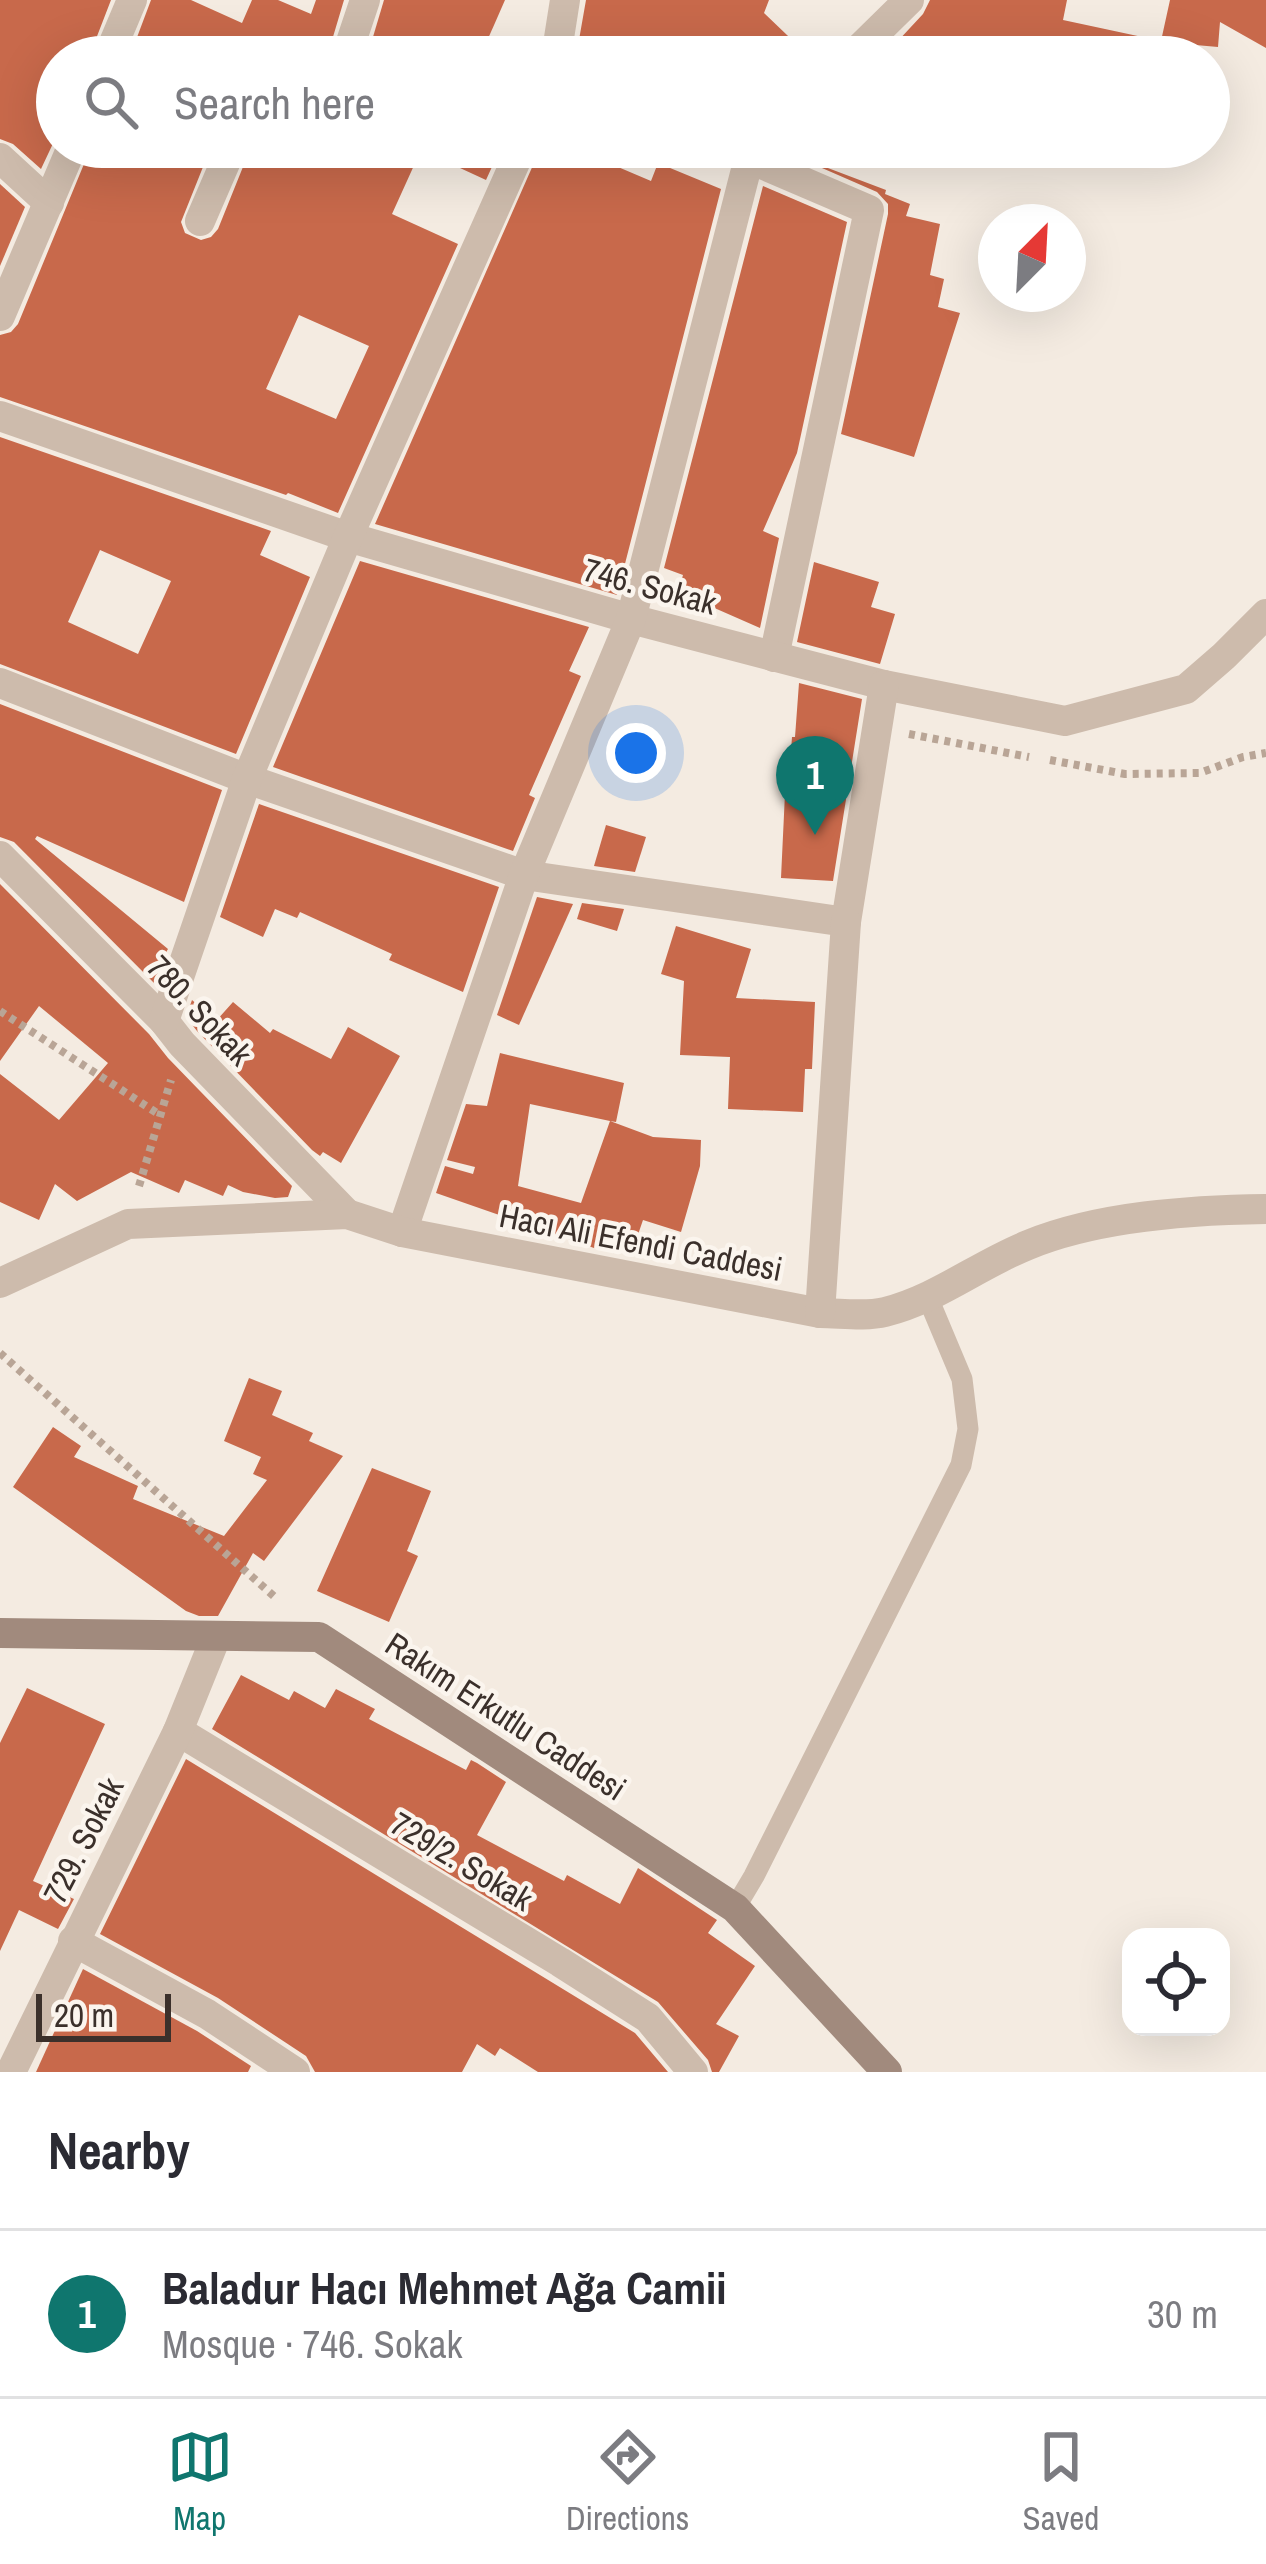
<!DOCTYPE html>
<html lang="en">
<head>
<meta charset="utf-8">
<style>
	body { margin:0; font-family:"Archivo Narrow",sans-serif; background:#f2f2f3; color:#2b2b33 }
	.controls { position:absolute; right:36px; bottom:36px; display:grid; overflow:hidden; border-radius:24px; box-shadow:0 12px 48px #0002 }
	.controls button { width:108px; height:108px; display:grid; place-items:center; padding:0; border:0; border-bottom:3px solid #e1e1e2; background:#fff; color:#2b2b33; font:60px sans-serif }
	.compass { position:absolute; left:978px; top:204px; width:108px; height:108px; border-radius:50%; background:#fff; box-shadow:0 12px 48px #0002; rotate:24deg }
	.scale { position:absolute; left:36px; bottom:30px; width:135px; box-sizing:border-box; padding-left:12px; border:6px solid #3b302b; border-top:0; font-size:33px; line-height:42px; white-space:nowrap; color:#3b302b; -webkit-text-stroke:9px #fbf5ee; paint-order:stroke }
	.you { position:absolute; left:636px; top:753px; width:42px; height:42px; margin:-30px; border:9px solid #fff; border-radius:50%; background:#1a73e8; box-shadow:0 0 0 18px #1a73e833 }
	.badge { display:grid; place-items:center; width:78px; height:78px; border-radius:50%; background:#0f766e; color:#fff; font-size:39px; font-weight:700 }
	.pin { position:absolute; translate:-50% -99px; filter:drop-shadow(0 3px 6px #0008) }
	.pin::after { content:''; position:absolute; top:63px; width:42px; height:36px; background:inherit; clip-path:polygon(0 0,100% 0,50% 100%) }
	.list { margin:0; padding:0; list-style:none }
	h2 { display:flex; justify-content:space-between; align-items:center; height:156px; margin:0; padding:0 48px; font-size:51px }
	h2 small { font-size:39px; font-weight:400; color:#7c7c81 }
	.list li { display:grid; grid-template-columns:78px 1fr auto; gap:36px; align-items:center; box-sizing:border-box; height:168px; padding:0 48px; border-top:3px solid #e1e1e2 }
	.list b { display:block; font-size:45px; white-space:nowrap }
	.list p { margin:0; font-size:39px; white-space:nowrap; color:#7c7c81 }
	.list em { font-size:39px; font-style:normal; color:#7c7c81 }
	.icon { flex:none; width:66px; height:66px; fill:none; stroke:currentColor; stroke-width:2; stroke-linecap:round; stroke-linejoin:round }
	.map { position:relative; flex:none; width:1266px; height:2072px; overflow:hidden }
	.search { position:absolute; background:#fff; box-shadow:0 12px 48px #0002; left:36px; right:36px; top:36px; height:132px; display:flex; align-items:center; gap:30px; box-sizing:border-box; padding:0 42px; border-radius:66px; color:#7c7c81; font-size:45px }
	.sheet { height:324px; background:#fff }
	nav { display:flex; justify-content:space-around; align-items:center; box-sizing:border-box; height:168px; border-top:3px solid #e1e1e2; background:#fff; font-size:33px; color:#7c7c81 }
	nav a { display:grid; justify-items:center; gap:6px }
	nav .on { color:#0f766e }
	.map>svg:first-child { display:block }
</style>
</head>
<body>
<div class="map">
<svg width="1266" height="2072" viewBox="0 0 1266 2072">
	<rect width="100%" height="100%" fill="#f4ebe1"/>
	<g fill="#c8694b" fill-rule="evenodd">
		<path d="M0 0H111L89 57H57V135L41 169 13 144 0 139Z"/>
		<path d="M151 0H191L242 23 252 0H278L311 14 316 0H344L327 57H292L289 46 282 40 273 38 261 41 255 48 253 57H154L133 48Z"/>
		<path d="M384 0H505L480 57H367Z"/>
		<path d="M586 0H769L764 13 810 57H576Z"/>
		<path d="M930 0H1067L1063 20 1161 41 1170 0H1266V48L1220 22 1218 47 1162 42 1160 57H1019L986 46 980 57H883L923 14Z"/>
		<path d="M91 147H211L181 222 185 233 201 240 211 237 218 229 251 147H501L486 180 421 150 392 214 458 244 338 513 288 493 286 495 0 397V335L11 332 18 324ZM299 315 369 346 336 419 266 389Z"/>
		<path d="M541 147H571L651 181 658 163 721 189 617 595 375 524Z"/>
		<path d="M783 151 886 190 885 194 910 204 906 216 940 224 930 275 944 279 938 307 960 313 914 457 841 434 888 214V204L877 192Z"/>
		<path d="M0 184 25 207 0 266Z"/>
		<path d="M763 186 847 222 797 453 763 531 779 538 760 628 678 592 683 575 664 568Z"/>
		<path d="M0 437 271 531 260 555 310 577 236 754 0 664ZM100 550 171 581 138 654 68 622Z"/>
		<path d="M360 561 589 627 569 671 581 676 529 795 535 798 513 851 273 767Z"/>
		<path d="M814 562 879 582 871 607 895 614 880 664 797 642Z"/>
		<path d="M799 683 862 699 833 881 781 878 787 751H791L792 737H795Z"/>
		<path d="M0 704 222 790 184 902 37 836 35 839 168 949 156 970 160 973 156 985 14 842 0 837Z"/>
		<path d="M259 804 499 887 463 992 389 960 392 954 300 912 297 918 275 909 263 937 220 917Z"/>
		<path d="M606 825 646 837 635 872 594 866Z"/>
		<path d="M0 884 149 1034 168 1058 292 1186 288 1197 275 1198 243 1192 228 1185 223 1196 185 1180 179 1193 131 1172 77 1201 55 1184 39 1220 0 1202V1074L59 1120 108 1063 39 1006 0 1061Z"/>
		<path d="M537 897 573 904 519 1025 497 1015Z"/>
		<path d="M582 903 624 909 617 931 577 919Z"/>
		<path d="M676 926 751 949 736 998 815 1002 812 1069H805L803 1112 728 1109 730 1057 680 1055 684 981 661 974Z"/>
		<path d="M192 1000 216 1021 233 1002 270 1033 273 1029 331 1059 348 1027 400 1056 341 1163 323 1152 320 1156 312 1150 197 1031 186 1017Z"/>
		<path d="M500 1053 624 1083 616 1122 610 1121 653 1137 701 1140 700 1166 681 1232 643 1220 632 1252 596 1243 594 1248 436 1193 445 1166 473 1174 475 1167 447 1160 466 1104 487 1106ZM530 1104 610 1121 581 1203 518 1186Z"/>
		<path d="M249 1378 282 1391 272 1415 313 1433 309 1441 343 1456 264 1561 253 1553 218 1616H199L186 1611 13 1487 53 1427 81 1446 74 1457 138 1486 133 1499 224 1536 267 1480 253 1474 261 1457 224 1441Z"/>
		<path d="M372 1468 431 1491 407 1551 418 1556 389 1622 317 1591Z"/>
		<path d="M241 1675 289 1700 294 1691 325 1708 336 1689 375 1709 369 1719 466 1770 471 1760 477 1763 506 1782 477 1835 564 1881 567 1875 620 1904 638 1868 717 1920 708 1933 755 1966 716 2024 739 2036 719 2072H712L708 2060 658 2002 212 1729Z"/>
		<path d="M27 1688 105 1724 33 1881 74 1899 58 1929 19 1910 0 1951V1743Z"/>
		<path d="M186 1759 635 2033 668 2072H538L500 2048 495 2056 477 2044 462 2072H315L306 2056 218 1998 100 1934Z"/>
		<path d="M83 1969 197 2031 251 2066 248 2072H36Z"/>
	</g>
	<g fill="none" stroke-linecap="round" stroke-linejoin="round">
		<g stroke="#b9a596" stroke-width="8" stroke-dasharray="6 6" stroke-linecap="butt">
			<path d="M909 734 1029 757"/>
			<path d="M1050 760 1125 774 1200 773 1243 757 1266 753"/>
			<path d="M0 1011 160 1115"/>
			<path d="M139 1186 171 1080"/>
			<path d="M0 1353 277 1599"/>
		</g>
		<path stroke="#cdbbac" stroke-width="21" d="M735 1908 754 1876 961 1465 968 1429 962 1379 928 1298"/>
		<g stroke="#cdbbac" stroke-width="30">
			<path d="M108 57 132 0"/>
			<path d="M272 57H273"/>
			<path d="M346 57 365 0"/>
			<path d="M556 57 565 0"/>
			<path d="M851 57 909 0"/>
			<path d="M722 147 869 210 774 657"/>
			<path d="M0 158 49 203"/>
			<path d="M200 221 232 147"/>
			<path d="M0 316 72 147"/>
			<path d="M0 416 348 537 631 619 884 685 1065 721 1186 689 1224 656 1266 614"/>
			<path d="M0 683 247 779 524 875 846 922 884 685"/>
			<path d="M0 856 164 1021 182 1044 347 1214"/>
			<path d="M164 1021 247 779 348 537 522 147"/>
			<path d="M402 1232 524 875 631 619 749 158 760 147"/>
			<path d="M0 1283 128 1224 347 1214 402 1232 820 1313C840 1313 865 1317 885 1312 937 1299 978 1265 1028 1245 1098 1216 1191 1210 1266 1209"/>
			<path d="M820 1313 846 922"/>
			<path d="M178 1731 560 1962 648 2018 693 2072"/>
			<path d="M73 1941 207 2014 295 2072"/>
			<path d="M11 2072 178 1731 216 1637"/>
		</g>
		<path stroke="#a18a7d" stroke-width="30" d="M0 1633 319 1637 735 1908 887 2072"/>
	</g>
	<g text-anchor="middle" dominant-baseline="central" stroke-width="9" stroke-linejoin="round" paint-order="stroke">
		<g font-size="33" fill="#3b302b" stroke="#fbf5ee">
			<text transform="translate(650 586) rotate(15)">746. Sokak</text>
			<text transform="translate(200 1010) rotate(47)">780. Sokak</text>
			<text transform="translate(641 1242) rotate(11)">Hacı Ali Efendi Caddesi</text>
			<text transform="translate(506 1716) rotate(33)">Rakım Erkutlu Caddesi</text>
			<text transform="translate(83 1840) rotate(-63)">729. Sokak</text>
			<text transform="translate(462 1861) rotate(31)">729/2. Sokak</text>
		</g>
	</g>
</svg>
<div class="controls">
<button><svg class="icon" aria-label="locate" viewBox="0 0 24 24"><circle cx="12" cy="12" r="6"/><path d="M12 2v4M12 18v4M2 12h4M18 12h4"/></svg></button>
</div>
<svg class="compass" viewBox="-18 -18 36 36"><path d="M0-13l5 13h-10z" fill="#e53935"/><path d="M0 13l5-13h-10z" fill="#7c7c81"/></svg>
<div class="scale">20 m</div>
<div class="you"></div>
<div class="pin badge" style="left:815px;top:835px">1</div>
<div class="search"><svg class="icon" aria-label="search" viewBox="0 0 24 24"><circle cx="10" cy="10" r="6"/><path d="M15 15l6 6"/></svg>Search here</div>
</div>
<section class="sheet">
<h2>Nearby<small></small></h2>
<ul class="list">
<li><span class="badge">1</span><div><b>Baladur Hacı Mehmet Ağa Camii</b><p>Mosque · 746. Sokak</p></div><em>30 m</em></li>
</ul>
</section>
<nav>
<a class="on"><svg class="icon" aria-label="map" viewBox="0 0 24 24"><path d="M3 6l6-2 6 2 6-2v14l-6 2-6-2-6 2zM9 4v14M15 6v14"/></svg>Map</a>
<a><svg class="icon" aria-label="directions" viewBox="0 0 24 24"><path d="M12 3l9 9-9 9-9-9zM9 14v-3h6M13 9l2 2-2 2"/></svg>Directions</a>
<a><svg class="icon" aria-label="saved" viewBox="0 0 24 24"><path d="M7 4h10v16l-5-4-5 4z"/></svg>Saved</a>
</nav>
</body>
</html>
